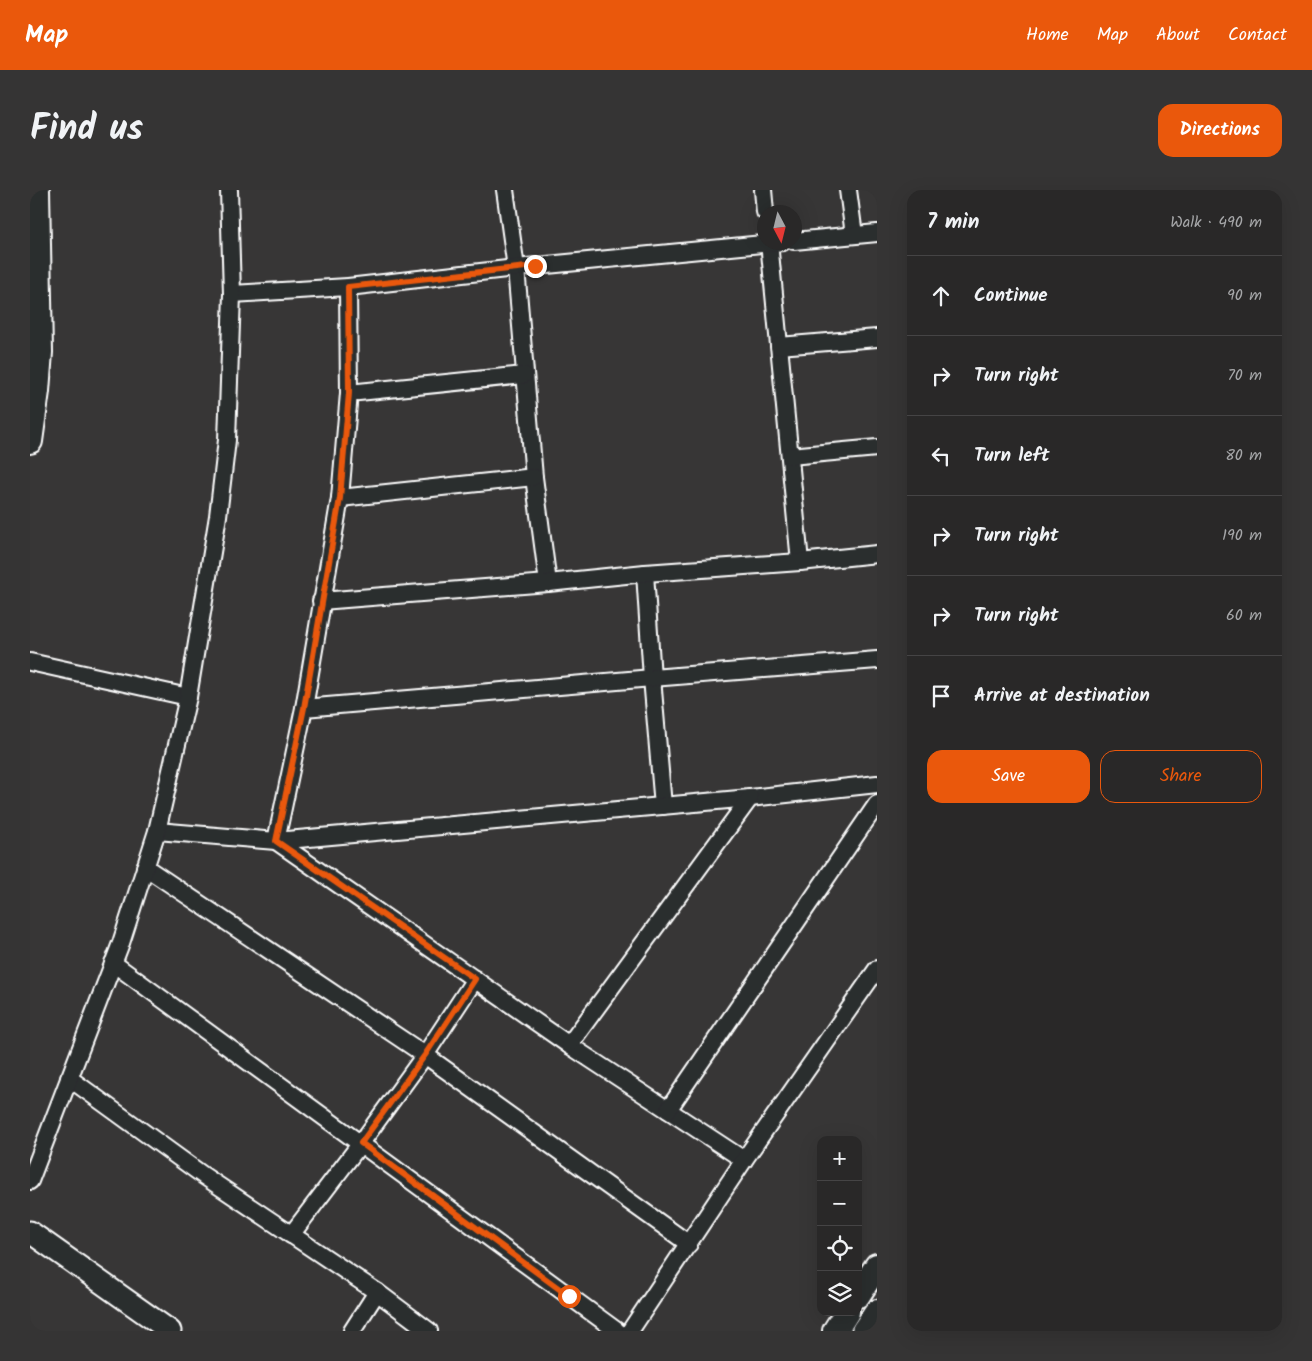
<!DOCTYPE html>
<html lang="en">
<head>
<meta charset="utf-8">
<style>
	body { margin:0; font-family:Kalam,sans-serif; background:#353434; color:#f1f3f6 }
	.controls { position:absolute; right:15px; bottom:15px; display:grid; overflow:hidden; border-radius:10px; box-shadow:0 5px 20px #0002 }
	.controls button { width:45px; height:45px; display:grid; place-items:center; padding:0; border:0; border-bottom:1px solid #454445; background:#292828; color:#f1f3f6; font:25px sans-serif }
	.compass { position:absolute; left:727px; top:15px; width:45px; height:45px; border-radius:50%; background:#292828; box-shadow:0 5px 20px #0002; rotate:173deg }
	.stop { position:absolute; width:15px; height:15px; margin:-11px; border:4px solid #ea580c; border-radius:50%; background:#fff }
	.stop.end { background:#ea580c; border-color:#fff; box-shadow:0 1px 5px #0008 }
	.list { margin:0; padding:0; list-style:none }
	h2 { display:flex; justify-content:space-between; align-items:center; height:65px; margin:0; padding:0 20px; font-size:21px }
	h2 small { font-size:16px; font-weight:400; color:#a5a6a8 }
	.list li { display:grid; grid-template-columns:32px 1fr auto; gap:15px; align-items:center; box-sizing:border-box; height:80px; padding:0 20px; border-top:1px solid #454445 }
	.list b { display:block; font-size:19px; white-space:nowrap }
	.list em { font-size:16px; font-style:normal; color:#a5a6a8 }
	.actions { display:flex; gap:10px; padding:15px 20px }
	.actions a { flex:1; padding:11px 0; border:1px solid #ea580c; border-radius:15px; text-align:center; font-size:18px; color:#ea580c }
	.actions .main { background:#ea580c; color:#fff }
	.icon { flex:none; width:28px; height:28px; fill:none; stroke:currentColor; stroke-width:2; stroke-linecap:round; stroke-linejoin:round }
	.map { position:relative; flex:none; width:847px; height:1141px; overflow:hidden; border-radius:15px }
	header { display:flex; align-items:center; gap:30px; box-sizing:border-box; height:70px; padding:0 25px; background:#ea580c; color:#fff }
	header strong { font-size:24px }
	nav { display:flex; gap:28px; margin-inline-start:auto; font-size:18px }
	.intro { display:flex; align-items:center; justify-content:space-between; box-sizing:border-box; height:120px; padding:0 30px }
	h1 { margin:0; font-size:35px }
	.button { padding:12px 22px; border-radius:15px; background:#ea580c; color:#fff; font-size:18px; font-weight:700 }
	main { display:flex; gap:30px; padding:0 30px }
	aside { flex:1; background:#292828; border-radius:15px; box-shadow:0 5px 20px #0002 }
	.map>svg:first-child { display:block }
</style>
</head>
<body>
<header>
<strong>Map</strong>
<nav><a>Home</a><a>Map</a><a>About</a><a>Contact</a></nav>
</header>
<div class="intro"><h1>Find us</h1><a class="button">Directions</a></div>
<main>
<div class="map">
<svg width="847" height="1141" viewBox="0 0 847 1141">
	<rect width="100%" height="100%" fill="#373636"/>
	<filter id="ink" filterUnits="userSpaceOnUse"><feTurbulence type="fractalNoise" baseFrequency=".02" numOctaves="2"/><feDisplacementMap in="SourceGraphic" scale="10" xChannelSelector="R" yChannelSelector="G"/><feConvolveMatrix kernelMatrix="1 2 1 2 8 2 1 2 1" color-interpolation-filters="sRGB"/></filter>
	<g filter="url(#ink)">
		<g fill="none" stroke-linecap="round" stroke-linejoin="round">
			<g stroke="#fff" stroke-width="20">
				<g id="minor">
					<path d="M475 0 486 78 504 287 518 393"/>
					<path d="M733 0 735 22"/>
					<path d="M818 0 824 45"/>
					<path d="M764 51 847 43"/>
					<path d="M739 52 770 372"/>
					<path d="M318 97 319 203 310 308 274 518 246 651 539 855 714 970"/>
					<path d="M202 104 318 97 486 78 753 52"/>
					<path d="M749 156 847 148"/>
					<path d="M319 203 494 185"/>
					<path d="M760 266 847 258"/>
					<path d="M310 308 504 287"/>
					<path d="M615 383 622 488 633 616"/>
					<path d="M291 411 518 393 615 383 770 372 847 364"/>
					<path d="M0 472 158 507"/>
					<path d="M274 518 622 488 847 470"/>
					<path d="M127 641 246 651 720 608 847 594"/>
					<path d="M115 677 395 865 659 1054"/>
					<path d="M83 773 587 1141"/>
					<path d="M539 855 720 608"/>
					<path d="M39 888 174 986 347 1102 399 1141"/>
					<path d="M638 920 847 614"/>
					<path d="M0 991 91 753 127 641 158 507 188 326 197 250 202 104 199 0"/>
					<path d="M261 1045 331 953 395 865 445 789"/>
					<path d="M322 1141 347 1102"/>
					<path d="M600 1141 714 970 847 779"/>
				</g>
			</g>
			<g stroke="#fff" stroke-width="25">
				<path id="tertiary" d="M0 1042 140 1141"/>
			</g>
			<g stroke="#fff" stroke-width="28">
				<g id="secondary">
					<path d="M0 251 7 201 10 162 7 0"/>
					<path d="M828 1105 847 1076"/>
					<path d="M805 1141 817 1122"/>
					<path d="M834 1141 847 1122"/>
				</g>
			</g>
			<use href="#minor" stroke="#2a2d2e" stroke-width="16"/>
			<use href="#tertiary" stroke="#2a2d2e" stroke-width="21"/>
			<use href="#secondary" stroke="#2a2d2e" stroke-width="24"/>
		</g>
	</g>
	<g fill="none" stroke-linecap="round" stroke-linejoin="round" filter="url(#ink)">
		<path stroke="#ea580c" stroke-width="6" d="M505 76 318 97 319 203 310 308 274 518 246 651 445 789 395 865 331 953 539 1106"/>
	</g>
</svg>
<div class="controls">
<button>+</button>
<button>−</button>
<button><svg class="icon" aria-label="locate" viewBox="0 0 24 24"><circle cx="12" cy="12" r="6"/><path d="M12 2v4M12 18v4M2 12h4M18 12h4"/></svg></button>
<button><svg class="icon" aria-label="layers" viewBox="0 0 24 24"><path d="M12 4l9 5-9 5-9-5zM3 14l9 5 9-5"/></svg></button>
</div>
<svg class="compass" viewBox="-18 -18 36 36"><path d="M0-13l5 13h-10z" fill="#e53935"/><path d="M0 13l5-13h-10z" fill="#a5a6a8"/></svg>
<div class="stop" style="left:539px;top:1106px"></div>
<div class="stop end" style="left:505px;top:76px"></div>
</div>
<aside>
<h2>7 min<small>Walk · 490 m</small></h2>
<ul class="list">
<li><svg class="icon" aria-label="ahead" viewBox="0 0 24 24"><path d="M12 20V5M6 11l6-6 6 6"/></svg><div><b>Continue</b></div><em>90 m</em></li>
<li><svg class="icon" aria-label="right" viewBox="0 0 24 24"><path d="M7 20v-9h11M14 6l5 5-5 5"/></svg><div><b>Turn right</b></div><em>70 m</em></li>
<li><svg class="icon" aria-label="left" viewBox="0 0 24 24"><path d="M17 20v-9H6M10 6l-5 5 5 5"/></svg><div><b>Turn left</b></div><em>80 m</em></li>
<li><svg class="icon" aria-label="right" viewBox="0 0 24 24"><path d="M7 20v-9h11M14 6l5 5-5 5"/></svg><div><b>Turn right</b></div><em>190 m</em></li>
<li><svg class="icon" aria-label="right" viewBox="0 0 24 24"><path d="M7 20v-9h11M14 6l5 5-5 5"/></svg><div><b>Turn right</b></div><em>60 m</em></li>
<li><svg class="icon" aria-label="arrive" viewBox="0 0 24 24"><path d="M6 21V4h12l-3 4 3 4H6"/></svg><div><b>Arrive at destination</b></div></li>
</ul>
<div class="actions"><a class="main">Save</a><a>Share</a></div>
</aside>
</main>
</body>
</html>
